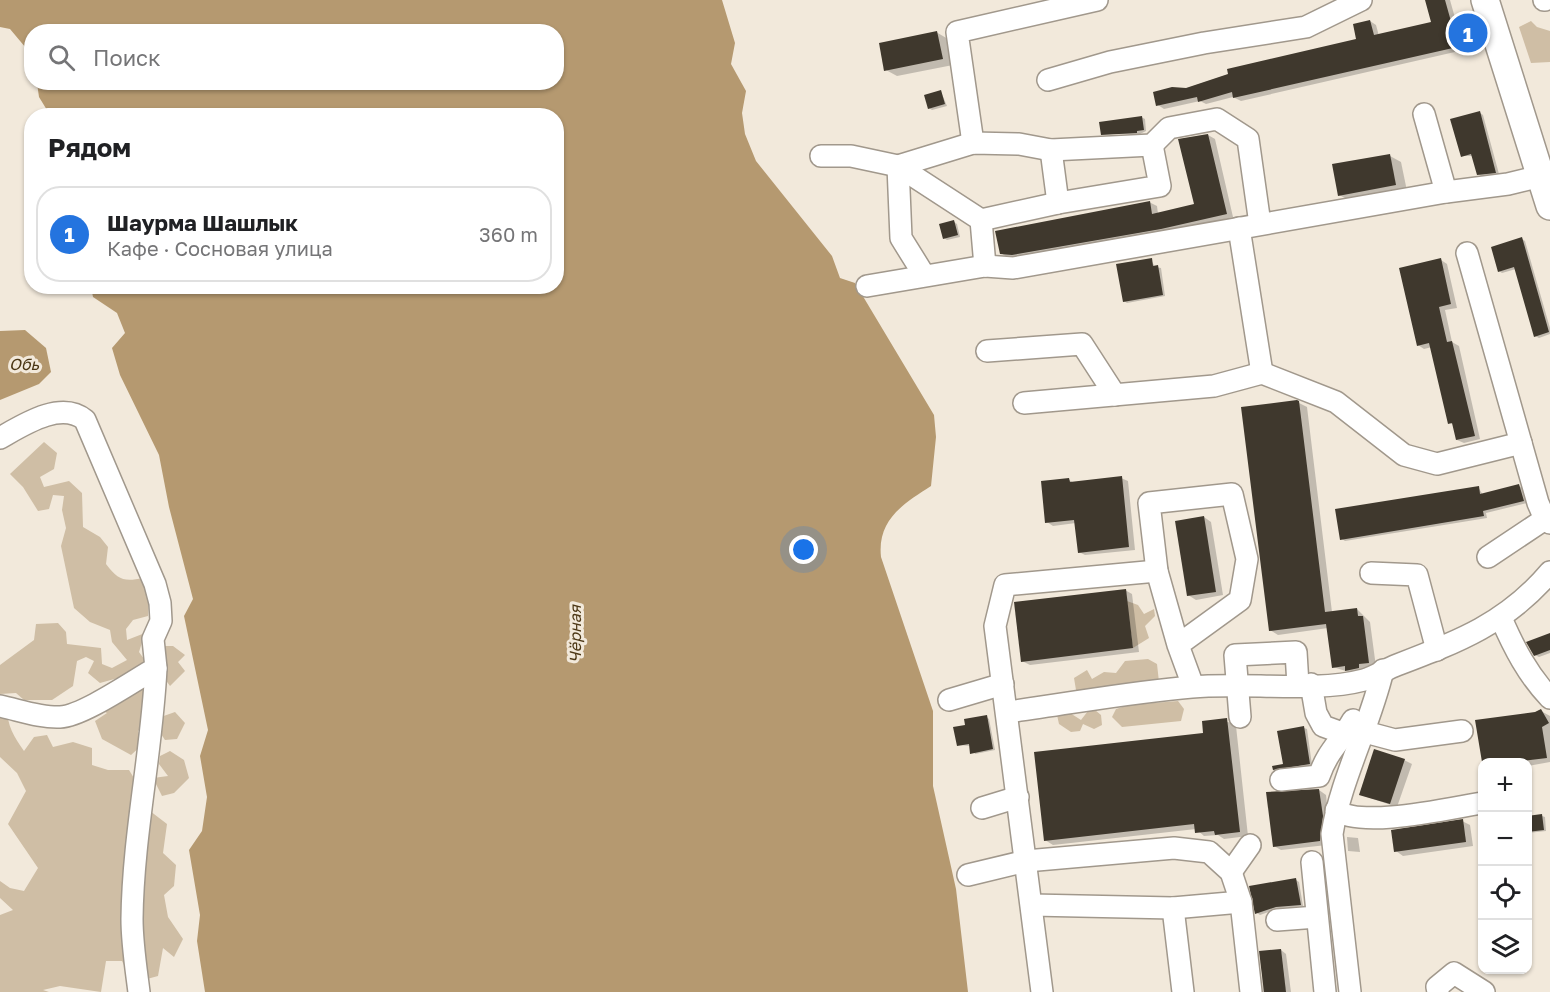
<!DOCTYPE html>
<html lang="ru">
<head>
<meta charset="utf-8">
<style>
	body { margin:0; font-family:"Golos Text",sans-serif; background:#f2f2f2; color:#202124 }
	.controls { position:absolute; right:18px; bottom:18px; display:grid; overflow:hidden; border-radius:12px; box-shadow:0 2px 4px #0004 }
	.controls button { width:54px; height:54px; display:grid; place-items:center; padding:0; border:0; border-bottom:2px solid #e0e0e0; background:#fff; color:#202124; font:30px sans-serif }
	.you { position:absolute; left:804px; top:550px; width:21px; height:21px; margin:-15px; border:4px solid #fff; border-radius:50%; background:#1a73e8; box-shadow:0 0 0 9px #1a73e833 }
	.badge { display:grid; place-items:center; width:39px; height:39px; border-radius:50%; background:#2474df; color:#fff; font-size:20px; font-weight:700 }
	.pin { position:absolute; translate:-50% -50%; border:3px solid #fff; box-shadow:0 2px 6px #0006 }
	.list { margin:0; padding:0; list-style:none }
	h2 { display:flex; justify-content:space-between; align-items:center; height:78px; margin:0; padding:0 24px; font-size:26px }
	h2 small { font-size:20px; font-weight:400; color:#757577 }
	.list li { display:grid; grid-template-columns:39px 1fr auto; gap:18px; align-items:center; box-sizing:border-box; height:96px; margin:0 12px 12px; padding:0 12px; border:2px solid #e0e0e0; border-radius:24px }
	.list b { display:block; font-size:22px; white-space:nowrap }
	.list p { margin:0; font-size:20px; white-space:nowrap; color:#757577 }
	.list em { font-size:20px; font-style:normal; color:#757577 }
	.icon { flex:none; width:33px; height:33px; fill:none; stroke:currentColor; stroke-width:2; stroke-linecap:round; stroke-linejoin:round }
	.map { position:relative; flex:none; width:1550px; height:992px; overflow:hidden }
	.search { position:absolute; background:#fff; box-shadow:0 2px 4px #0004; left:24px; top:24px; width:540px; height:66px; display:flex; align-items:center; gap:15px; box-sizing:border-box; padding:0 21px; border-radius:24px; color:#757577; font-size:22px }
	.panel { position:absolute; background:#fff; box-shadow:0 2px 4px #0004; left:24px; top:108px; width:540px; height:186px; border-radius:24px }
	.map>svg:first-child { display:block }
</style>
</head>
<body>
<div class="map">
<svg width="1550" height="992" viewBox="0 0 1550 992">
	<rect width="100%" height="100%" fill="#f2e9db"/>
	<g fill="#cfbea5">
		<path d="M1531 21 1537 27 1550 31V62L1531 63 1519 27Z"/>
		<path d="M44 442 57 453 54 469 40 477 44 487 69 481 82 493 83 527 100 537 108 547 106 564C118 580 124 582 143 578L149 590 148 616 133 620 126 629 127 640 145 633 139 652 144 659 154 646H173L185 655 178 662 185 671 170 686 160 672 167 660 152 661 136 673 100 683 88 673 94 661 86 657 77 661 73 686 52 700H24L16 693 0 694V665L34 640 36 624 58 623 66 632 67 644 101 648 102 664 112 668 127 660 112 642 110 630 90 622 74 608 61 546 66 528 62 510 64 496 53 495 49 509 38 511 23 487 10 474Z"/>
		<path d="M1127 601 1138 605 1144 614 1154 609 1155 616 1145 626 1149 638 1133 648Z"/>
		<path d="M1148 659 1157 664 1159 682 1083 693 1076 690 1074 678 1087 670 1092 679 1104 672 1116 673 1125 661Z"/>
		<path d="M148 677 147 722 138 731 142 745 131 755 102 739 95 721 107 713 95 707Z"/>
		<path d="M1178 701 1184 709 1181 721 1122 727 1112 717 1116 709 1129 705Z"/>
		<path d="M0 706 7 708C7 725 14 737 24 751L34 737 47 735 53 747 73 742 92 748V765L108 770H129L137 783 132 981 122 961H106L101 992 60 986 43 990 49 992H0V915L13 910 0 898V881L10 888 24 891 38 868 8 824 26 791 17 773 0 757Z"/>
		<path d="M1095 710 1101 715 1102 725 1094 729 1083 724 1080 731 1071 732 1059 724 1057 715 1070 713 1081 720 1088 711Z"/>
		<path d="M175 712 185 723 177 739 165 740 157 728 158 718Z"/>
		<path d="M170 751 184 760 189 778 174 793 162 796 153 778 168 776 159 764 160 756Z"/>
		<path d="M150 811 167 824 163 853 176 865 174 886 164 895 168 917 183 939 174 957 163 948 158 976 147 979 135 925Z"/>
	</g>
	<g fill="#b59970">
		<path d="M0 0H722L735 43 731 64 746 91 742 113 745 134 756 161 832 256 840 278 855 283 934 415 936 437 931 486C903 504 877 520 881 557L933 711V786L956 889 968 992H205L197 941 200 915 189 850 202 831 207 797 200 756 208 730 184 616 193 599 169 507 159 455 120 375 112 348 125 333 117 313 93 297 91 287 556 286V116L50 115 39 97 37 83 556 82V32H32L31 54 10 29 0 27Z"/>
		<path d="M25 330 46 348 51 372 39 384 0 400V331Z"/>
	</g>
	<g fill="#0003">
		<path d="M1427 0H1450L1457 25 1469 22 1475 26 1481 46 1241 101 1233 97 1206 104 1200 101 1164 109 1158 105 1186 89 1358 40 1370 21 1376 25 1379 36 1432 23Z"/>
		<path d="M936 32 948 39 953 65 897 76 886 70Z"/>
		<path d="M941 92 947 106 932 110 929 108Z"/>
		<path d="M1480 113 1483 115 1499 174 1481 176 1478 174 1473 156H1462Z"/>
		<path d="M1141 117 1145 119 1146 131 1140 134H1102Z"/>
		<path d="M1208 135 1215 139 1233 217 1169 232 1020 258H1008L1001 253 1149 202 1157 206 1158 214 1195 205Z"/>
		<path d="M1390 156 1401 162 1407 191 1351 201 1339 195Z"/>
		<path d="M954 222 957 224 960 237 947 240 944 238Z"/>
		<path d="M1522 239 1525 241 1550 328V334L1539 338 1535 336 1516 269 1502 273 1499 271Z"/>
		<path d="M1151 260 1155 267 1161 268 1165 296 1127 303 1124 301Z"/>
		<path d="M1441 260 1447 264 1457 308 1445 310 1452 342 1459 346 1480 439 1464 443 1457 440 1454 425 1450 423 1432 347 1424 349 1418 345Z"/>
		<path d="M1299 403 1307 407 1332 612 1357 609 1370 622 1376 667 1366 668 1367 672 1355 674 1333 667 1328 628 1278 635 1270 630Z"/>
		<path d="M1121 478 1128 481 1135 550 1085 555 1079 552 1076 523 1053 526 1047 522 1069 480 1074 483Z"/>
		<path d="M1519 486 1523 488 1527 503 1486 513 1487 518 1345 541 1342 539 1478 487 1483 495Z"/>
		<path d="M1204 517 1211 522 1223 595 1196 600 1188 595Z"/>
		<path d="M1125 590 1132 594 1139 652 1030 665 1022 661Z"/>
		<path d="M1550 635V653L1539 657 1535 655Z"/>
		<path d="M1541 711 1550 716V762L1528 766V762H1484L1477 721 1536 714Z"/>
		<path d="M986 717 989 719 995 750 975 754 971 746 958 745 967 726Z"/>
		<path d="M1228 722 1236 726 1248 836 1224 839 1218 835 1204 836 1196 829 1053 845 1045 840 1205 735 1204 723Z"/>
		<path d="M1304 728 1307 729 1312 765 1277 771 1274 770 1285 765Z"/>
		<path d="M1404 760 1412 764 1397 807 1361 795Z"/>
		<path d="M1319 790 1326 795 1329 821 1327 845 1281 850 1274 846Z"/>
		<path d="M1542 816 1545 817 1546 831 1528 833V818Z"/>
		<path d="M1462 821 1470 825 1473 846 1403 856 1396 851Z"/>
		<path d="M1347 837 1358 838 1360 852 1348 851Z"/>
		<path d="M1296 880 1299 882 1303 906 1280 908 1260 915 1257 913Z"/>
		<path d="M1281 950 1286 954 1291 992H1263L1261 953Z"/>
	</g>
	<g fill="#3f382d">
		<path d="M1425 0H1445L1452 25 1469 20 1475 43 1233 98 1232 92 1198 102 1197 97 1156 106 1153 92 1172 87 1186 88 1228 74 1227 69 1356 39 1353 24 1370 20 1374 35 1431 22Z"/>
		<path d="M937 31 943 59 884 71 879 43Z"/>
		<path d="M941 90 945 104 928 109 924 95Z"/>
		<path d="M1480 111 1496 173 1477 175 1471 154 1461 157 1450 119Z"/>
		<path d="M1142 116 1144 130 1137 131V133L1101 135 1099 122Z"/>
		<path d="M1208 134 1227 214 1161 229 1012 255 1000 254 995 231 1150 201 1152 214 1194 204 1178 139Z"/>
		<path d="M1390 154 1396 185 1338 196 1332 164Z"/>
		<path d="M954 220 958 235 943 239 939 224Z"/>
		<path d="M1522 237 1549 332 1534 337 1514 267 1498 272 1491 247Z"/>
		<path d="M1152 258 1153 266 1158 265 1163 295 1123 302 1116 264Z"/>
		<path d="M1441 258 1451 304 1439 307 1447 342 1452 341 1475 436 1456 440 1452 423 1448 424 1429 343 1417 346 1399 268Z"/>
		<path d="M1297 400 1299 401 1325 612 1357 608 1358 616H1363L1369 663 1359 664V668L1345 671V666L1332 668 1326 624 1269 631 1241 407Z"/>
		<path d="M1122 476 1129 547 1078 553 1074 520 1045 523 1041 481 1069 478 1070 482Z"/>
		<path d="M1519 484 1524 501 1483 511 1484 516 1340 540 1335 509 1479 486 1480 494Z"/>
		<path d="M1204 516 1216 592 1187 596 1175 521Z"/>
		<path d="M1126 589 1133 648 1021 662 1014 602Z"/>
		<path d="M1550 633V650L1534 656 1526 642Z"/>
		<path d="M1541 709 1549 723 1542 727 1547 758 1512 762H1482L1475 720 1535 712Z"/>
		<path d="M987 715 993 749 970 754 969 744 957 746 953 727 965 725 964 719Z"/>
		<path d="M1227 718 1240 832 1215 835 1214 831 1195 833 1194 824 1044 841 1034 752 1203 733 1202 721Z"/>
		<path d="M1304 726 1310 764 1273 770 1272 766 1283 764 1277 731Z"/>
		<path d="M1374 749 1405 759 1390 804 1359 795Z"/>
		<path d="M1319 789 1323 816 1320 841 1273 847 1266 792Z"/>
		<path d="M1542 814 1544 830 1527 832V816Z"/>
		<path d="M1463 819 1466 842 1394 852 1391 830Z"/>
		<path d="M1296 878 1301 905 1276 907 1255 914 1249 886Z"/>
		<path d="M1281 949 1286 992H1264L1259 951Z"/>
	</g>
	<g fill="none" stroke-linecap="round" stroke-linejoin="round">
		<g stroke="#a1988c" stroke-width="24">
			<g id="minor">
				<path d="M1544 0H1545"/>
				<path d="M1048 80 1110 62 1204 43 1306 27 1361 0"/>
				<path d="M1424 114 1446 192"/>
				<path d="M973 143 957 32 1097 0"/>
				<path d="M1051 150 1058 203"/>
				<path d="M821 156H851L898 166 981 220 985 266"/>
				<path d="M981 220 1058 203 1160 186 1152 145"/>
				<path d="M1239 228 1262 373"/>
				<path d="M1467 253 1538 503 1545 519 1550 523"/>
				<path d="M924 275 901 238 898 166 973 143 1019 144 1051 150 1152 145 1169 128 1217 119 1248 139 1260 224"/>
				<path d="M867 286 985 266 1013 268 1446 192 1508 184 1541 176"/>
				<path d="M987 351 1082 344 1115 395"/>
				<path d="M1024 403 1214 386 1262 373 1336 402 1404 455 1437 464 1521 443"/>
				<path d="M0 438C23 425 61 400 85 420L155 584 160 603 161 621 153 639 156 668C133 681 83 716 60 717 41 718 19 710 0 706"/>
				<path d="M1488 557 1545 519"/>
				<path d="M1371 573 1417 575 1437 650"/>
				<path d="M1501 618C1514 648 1528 675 1550 698"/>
				<path d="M1178 645 1240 600 1247 559 1232 494 1149 503 1157 571 1178 645 1193 686"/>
				<path d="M1311 684 1316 713 1323 726 1345 734"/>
				<path d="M949 700 1003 684"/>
				<path d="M1007 712C1068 704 1130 692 1192 687 1244 682 1315 693 1364 680 1375 677 1386 669 1397 665 1458 642 1507 623 1550 572"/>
				<path d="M1240 717 1235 655 1296 652 1298 685"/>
				<path d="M1365 732 1395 740 1462 731"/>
				<path d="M1281 780 1319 776C1328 750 1340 743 1353 720"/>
				<path d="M982 808 1018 797"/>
				<path d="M1336 810C1361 829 1450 808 1482 803"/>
				<path d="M1312 862 1325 992"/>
				<path d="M1231 872 1250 845"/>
				<path d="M968 875 1026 861 1174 848 1209 852 1231 872 1241 902 1251 992"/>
				<path d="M1032 905 1173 908 1241 902"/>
				<path d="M1173 908 1183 992"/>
				<path d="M1277 920 1317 917"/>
				<path d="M139 992C136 968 132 943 132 919 133 835 152 752 156 668"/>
				<path d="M1042 992 995 626 1005 585 1157 571"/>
				<path d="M1350 992 1332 834C1341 778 1370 726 1383 670"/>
				<path d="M1438 992 1437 987 1454 973 1484 992"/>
			</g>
		</g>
		<g stroke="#a1988c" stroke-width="30">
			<path id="major" d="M1485 0 1550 206"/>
		</g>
		<use href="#minor" stroke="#fff" stroke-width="21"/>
		<use href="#major" stroke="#fff" stroke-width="27"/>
	</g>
	<g text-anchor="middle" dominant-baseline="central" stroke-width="6" stroke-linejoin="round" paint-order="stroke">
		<g font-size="16" font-style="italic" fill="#4c3715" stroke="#f2e9db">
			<text x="24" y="364">Обь</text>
			<text transform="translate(575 634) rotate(-90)">Чёрная</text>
		</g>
	</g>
</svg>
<div class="controls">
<button>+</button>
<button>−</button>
<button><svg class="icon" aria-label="locate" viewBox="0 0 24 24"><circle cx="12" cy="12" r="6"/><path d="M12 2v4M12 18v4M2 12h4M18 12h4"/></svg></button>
<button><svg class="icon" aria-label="layers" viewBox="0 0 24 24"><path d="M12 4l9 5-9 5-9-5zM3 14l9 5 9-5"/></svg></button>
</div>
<div class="you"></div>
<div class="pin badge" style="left:1468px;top:33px">1</div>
<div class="search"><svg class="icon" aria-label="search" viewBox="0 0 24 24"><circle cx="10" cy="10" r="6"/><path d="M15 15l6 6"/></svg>Поиск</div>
<section class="panel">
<h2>Рядом<small></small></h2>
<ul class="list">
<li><span class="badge">1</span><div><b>Шаурма Шашлык</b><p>Кафе · Сосновая улица</p></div><em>360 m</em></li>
</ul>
</section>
</div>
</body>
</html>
